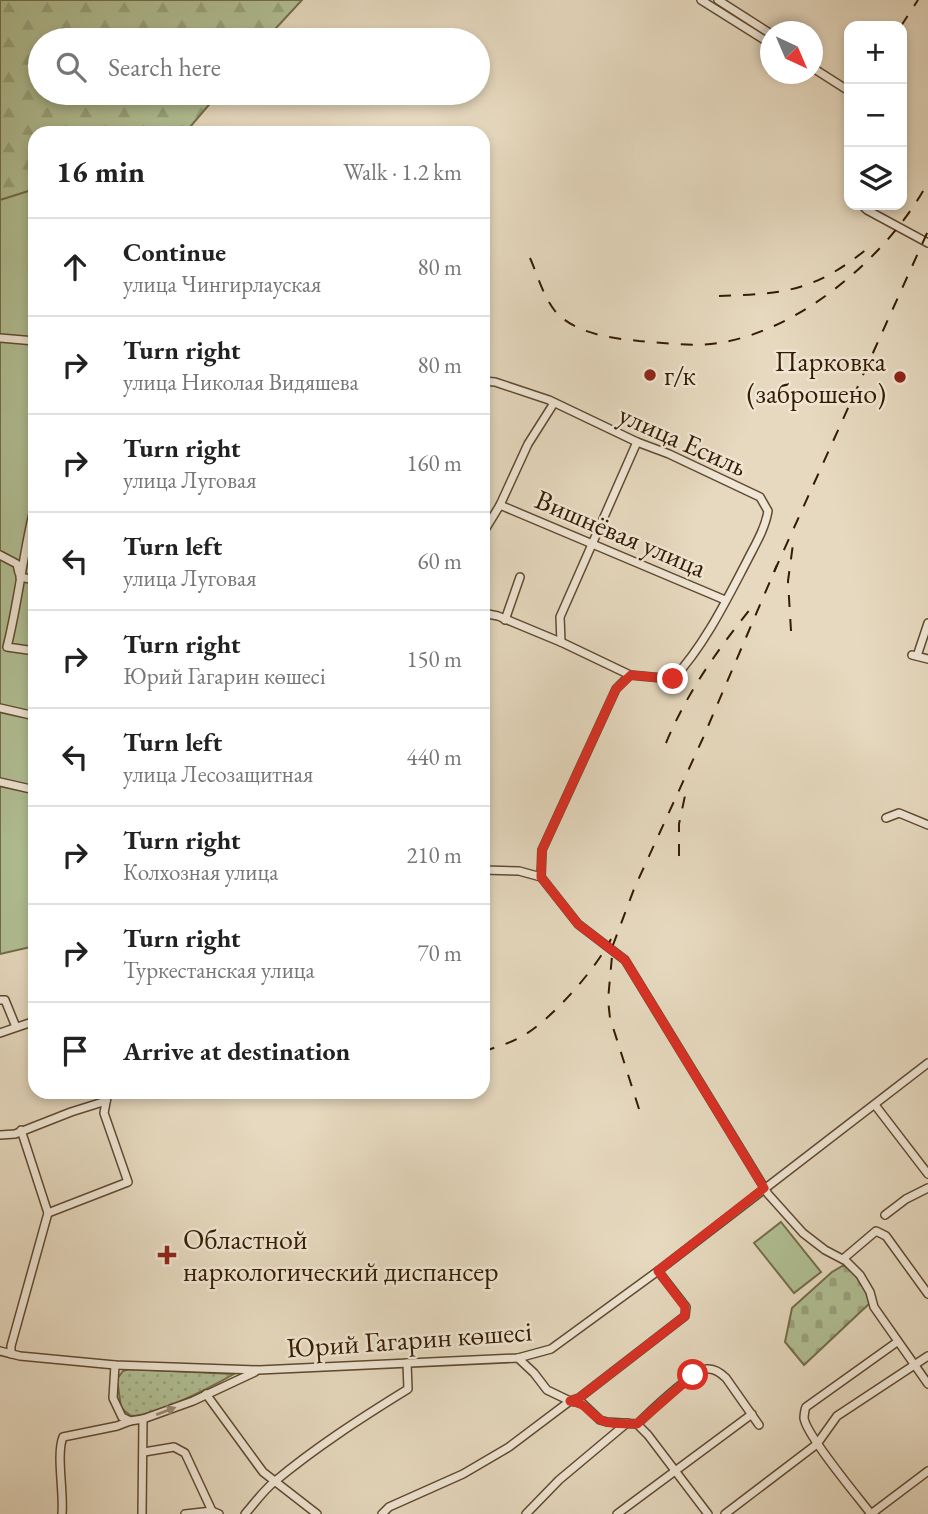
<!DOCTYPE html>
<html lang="en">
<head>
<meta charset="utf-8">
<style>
	body { margin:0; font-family:"EB Garamond",serif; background:#f2f2f2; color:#222 }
	.controls { position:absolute; right:21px; top:21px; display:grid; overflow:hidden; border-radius:14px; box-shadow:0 4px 10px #0003 }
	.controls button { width:63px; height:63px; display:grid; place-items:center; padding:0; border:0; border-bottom:2px solid #e0e0e0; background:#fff; color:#222; font:35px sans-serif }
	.compass { position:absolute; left:760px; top:21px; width:63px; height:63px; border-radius:50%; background:#fff; box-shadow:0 4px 10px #0003; rotate:136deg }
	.stop { position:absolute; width:21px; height:21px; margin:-16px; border:5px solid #d93025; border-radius:50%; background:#fff }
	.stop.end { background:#d93025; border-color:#fff; box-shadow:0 2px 7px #0008 }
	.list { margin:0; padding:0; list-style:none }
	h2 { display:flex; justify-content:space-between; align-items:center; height:91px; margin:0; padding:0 28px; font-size:30px }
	h2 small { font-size:23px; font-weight:400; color:#767676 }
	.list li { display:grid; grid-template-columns:46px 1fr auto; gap:21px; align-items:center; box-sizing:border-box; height:98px; padding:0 28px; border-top:2px solid #e0e0e0 }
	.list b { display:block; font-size:26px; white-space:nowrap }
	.list p { margin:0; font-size:23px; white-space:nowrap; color:#767676 }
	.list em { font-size:23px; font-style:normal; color:#767676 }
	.icon { flex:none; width:38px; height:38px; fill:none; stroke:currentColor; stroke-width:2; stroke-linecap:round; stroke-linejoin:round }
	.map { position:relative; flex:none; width:928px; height:1514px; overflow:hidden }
	.search { position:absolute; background:#fff; box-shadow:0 4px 10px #0003; left:28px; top:28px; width:462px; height:77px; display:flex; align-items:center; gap:18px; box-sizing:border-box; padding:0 24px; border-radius:38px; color:#767676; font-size:26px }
	.panel { position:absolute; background:#fff; box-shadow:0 4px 10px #0003; left:28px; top:126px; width:462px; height:973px; border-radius:21px }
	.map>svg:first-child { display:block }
</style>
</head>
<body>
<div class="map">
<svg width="928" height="1514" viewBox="0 0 928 1514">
	<defs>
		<pattern id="grass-dots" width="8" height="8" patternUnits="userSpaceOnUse" patternTransform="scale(1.75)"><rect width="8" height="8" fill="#b1c095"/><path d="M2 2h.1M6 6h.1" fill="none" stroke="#99a47f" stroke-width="1.8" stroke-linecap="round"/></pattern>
		<pattern id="forest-firs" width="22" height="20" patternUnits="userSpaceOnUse" patternTransform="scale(1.75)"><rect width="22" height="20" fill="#b1c095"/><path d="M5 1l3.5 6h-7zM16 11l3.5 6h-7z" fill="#99a47f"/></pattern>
		<pattern id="cemetery-stones" width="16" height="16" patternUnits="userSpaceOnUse" patternTransform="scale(1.75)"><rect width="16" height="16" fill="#b1c095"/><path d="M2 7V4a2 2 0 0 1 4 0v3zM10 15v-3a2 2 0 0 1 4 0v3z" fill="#99a47f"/></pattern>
	</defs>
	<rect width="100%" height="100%" fill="#e6d9bf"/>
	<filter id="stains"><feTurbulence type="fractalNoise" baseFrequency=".00286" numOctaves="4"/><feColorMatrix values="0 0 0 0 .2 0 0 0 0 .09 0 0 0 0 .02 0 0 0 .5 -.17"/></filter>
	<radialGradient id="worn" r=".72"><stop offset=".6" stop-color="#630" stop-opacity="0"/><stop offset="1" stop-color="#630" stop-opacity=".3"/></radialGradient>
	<path fill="url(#grass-dots)" stroke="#736e4a" stroke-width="2" d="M129 1369 234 1374C211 1387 156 1416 131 1416L121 1408 117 1379 123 1371Z"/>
	<path fill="url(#forest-firs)" stroke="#736e4a" stroke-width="2" d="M0 0H302L265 40H40V93H219L185 133H35V189L0 200Z"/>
	<path fill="url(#cemetery-stones)" stroke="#736e4a" stroke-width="2" d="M844 1265C858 1275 865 1287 870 1303L804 1365 785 1342 792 1308 832 1272Z"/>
	<g fill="#b1c095" stroke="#736e4a" stroke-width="2">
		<path d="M35 189V946L0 954V200Z"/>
		<path d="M781 1222 821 1272 794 1293 754 1243Z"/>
	</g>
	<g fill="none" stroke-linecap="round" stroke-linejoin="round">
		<g stroke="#614a30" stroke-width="10">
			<g id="minor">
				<path d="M701 0 771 44"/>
				<path d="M718 0 771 34"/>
				<path d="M813 68 849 91"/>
				<path d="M862 205 867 210 928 243"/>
				<path d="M0 338 35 341"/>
				<path d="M483 381 495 382 549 400 637 442 669 454 760 497 768 511C765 529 755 545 747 561 726 601 704 646 673 679L630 675 563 643 498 616 483 613"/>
				<path d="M35 505C23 552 19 600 7 647L35 651"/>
				<path d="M500 505 725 600"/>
				<path d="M483 533 500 505 528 444 554 403"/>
				<path d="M0 555 17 564 19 573"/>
				<path d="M20 577 35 580"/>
				<path d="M505 620 520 577"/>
				<path d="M561 642 560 617 637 442"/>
				<path d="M912 655 928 659"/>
				<path d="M917 656 928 623"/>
				<path d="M630 675 616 689 542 850 541 877 578 924 625 960 768 1194 803 1233 825 1250 846 1261 860 1275 870 1292 874 1307 928 1384"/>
				<path d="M0 708 35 716"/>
				<path d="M0 782 35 790"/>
				<path d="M886 818 899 813 928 825"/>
				<path d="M483 870 519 871 541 877"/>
				<path d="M0 1000H5L16 1027"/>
				<path d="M0 1033 35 1021"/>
				<path d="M875 1105 928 1174"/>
				<path d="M0 1135 15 1134 71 1112 106 1101"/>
				<path d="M48 1213 128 1182 104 1113 108 1092"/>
				<path d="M885 1215 906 1199 928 1188"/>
				<path d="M843 1259 876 1231 886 1236 928 1294"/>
				<path d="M0 1351 20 1356 115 1365 259 1370 518 1358 551 1349 658 1271 928 1063"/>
				<path d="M11 1354V1346L48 1213 21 1130"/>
				<path d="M518 1358 534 1373 547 1390 570 1401 582 1403 600 1420 607 1422 637 1424 648 1435 708 1514"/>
				<path d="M115 1365 113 1398 122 1417 130 1421 143 1419 193 1401 255 1372"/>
				<path d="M206 1394 263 1472 317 1514"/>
				<path d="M637 1424C650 1412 692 1371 707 1369 715 1368 721 1373 726 1378L759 1425"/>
				<path d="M144 1452 174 1447 185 1453 212 1511"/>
				<path d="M62 1514C64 1492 56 1454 63 1437L117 1426 130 1421"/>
				<path d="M142 1514 143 1419"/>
				<path d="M185 1514 212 1511 219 1514"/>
				<path d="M245 1514C254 1504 263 1491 274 1482 316 1447 361 1418 408 1389L407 1363"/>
				<path d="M382 1514 389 1507 463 1474 509 1447 570 1401 579 1398 685 1316 686 1307 658 1271"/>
				<path d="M526 1514 559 1480 627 1423"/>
				<path d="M617 1514 752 1414"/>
				<path d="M725 1514 817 1444 837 1416 928 1356"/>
				<path d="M871 1514C858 1497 806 1435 804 1418 804 1416 805 1408 806 1407L897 1342"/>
				<path d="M871 1514 928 1471"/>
			</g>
		</g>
		<use href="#minor" stroke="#efe6d5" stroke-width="7"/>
		<g stroke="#351b00" stroke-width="2" stroke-dasharray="12 12" stroke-linecap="butt">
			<path d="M901 26 918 0"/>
			<path d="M530 258C538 276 543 296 555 311 575 334 611 338 639 341 665 343 693 347 719 343 802 330 890 254 928 182"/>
			<path d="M719 296C785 294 815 291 868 248"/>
			<path d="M774 572 928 231"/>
			<path d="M791 631 788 581 793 544"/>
			<path d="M666 743C688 690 721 645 756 602"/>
			<path d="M679 856V824L686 791"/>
			<path d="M483 1052C495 1047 508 1044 519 1038 549 1023 596 969 611 939"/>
			<path d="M639 1109 610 1018 608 1000 613 945 634 889 703 738 777 565"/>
		</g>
	</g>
	<defs><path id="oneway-solid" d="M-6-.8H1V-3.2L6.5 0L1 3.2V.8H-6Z" transform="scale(1.75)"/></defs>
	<use fill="#9b8b75" href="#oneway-solid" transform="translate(166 1411) rotate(-21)"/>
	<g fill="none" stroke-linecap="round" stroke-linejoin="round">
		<path stroke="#d93025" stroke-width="9" d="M673 679 631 675 616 689 542 850 541 877 578 924 625 960 764 1188 658 1271 685 1307V1316L579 1398 570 1401C589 1404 588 1414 603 1421 612 1425 626 1423 637 1424L693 1375"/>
	</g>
	<g fill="#8f2418" stroke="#efe6d5" stroke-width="2.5">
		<circle cx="650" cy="375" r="7"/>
		<circle cx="900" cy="377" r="7"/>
		<path d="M163.5 1244.5h7v7h7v7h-7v7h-7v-7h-7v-7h7z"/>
	</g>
	<g text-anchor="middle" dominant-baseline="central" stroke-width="5" stroke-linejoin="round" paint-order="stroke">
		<g font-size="28" fill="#351b00" stroke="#efe6d5" text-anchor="start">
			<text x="886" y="361" text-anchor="end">Парковка<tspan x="886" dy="32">(заброшено)</tspan></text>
			<text x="664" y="375">г/к</text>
			<text x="183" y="1239">Областной<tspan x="183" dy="32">наркологический диспансер</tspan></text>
		</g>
		<g font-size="28" fill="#351b00" stroke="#efe6d5">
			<text transform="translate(683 440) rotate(24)">улица Есиль</text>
			<text transform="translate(621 533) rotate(23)">Вишнёвая улица</text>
			<text transform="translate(409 1339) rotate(-4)">Юрий Гагарин көшесі</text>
		</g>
	</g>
	<rect width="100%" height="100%" filter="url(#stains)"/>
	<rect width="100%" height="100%" fill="url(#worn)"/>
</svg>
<div class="controls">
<button>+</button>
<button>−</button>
<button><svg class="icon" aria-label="layers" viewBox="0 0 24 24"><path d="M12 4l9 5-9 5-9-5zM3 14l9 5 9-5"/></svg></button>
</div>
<svg class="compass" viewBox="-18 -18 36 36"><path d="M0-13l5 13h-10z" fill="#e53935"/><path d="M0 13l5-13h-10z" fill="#767676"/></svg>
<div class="stop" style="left:693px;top:1375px"></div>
<div class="stop end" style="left:673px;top:679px"></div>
<div class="search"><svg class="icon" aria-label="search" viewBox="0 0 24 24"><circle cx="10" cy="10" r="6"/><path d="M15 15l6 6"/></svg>Search here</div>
<section class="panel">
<h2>16 min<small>Walk · 1.2 km</small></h2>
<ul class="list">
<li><svg class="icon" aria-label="ahead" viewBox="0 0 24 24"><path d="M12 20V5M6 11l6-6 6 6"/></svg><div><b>Continue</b><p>улица Чингирлауская</p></div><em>80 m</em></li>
<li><svg class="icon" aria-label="right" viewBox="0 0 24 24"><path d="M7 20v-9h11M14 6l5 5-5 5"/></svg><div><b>Turn right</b><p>улица Николая Видяшева</p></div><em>80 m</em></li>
<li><svg class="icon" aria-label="right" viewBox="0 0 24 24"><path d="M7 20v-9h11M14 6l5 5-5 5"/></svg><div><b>Turn right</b><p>улица Луговая</p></div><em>160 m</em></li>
<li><svg class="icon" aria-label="left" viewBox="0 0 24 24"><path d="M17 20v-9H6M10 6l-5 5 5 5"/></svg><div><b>Turn left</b><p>улица Луговая</p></div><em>60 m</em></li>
<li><svg class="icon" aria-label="right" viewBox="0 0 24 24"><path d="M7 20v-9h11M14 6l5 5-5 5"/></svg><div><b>Turn right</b><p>Юрий Гагарин көшесі</p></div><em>150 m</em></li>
<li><svg class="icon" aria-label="left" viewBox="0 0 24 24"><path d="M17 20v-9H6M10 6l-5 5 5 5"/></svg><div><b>Turn left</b><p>улица Лесозащитная</p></div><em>440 m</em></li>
<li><svg class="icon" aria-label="right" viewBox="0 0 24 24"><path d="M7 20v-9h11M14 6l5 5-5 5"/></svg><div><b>Turn right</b><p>Колхозная улица</p></div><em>210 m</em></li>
<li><svg class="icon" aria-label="right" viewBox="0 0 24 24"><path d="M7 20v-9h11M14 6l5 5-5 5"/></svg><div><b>Turn right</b><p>Туркестанская улица</p></div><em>70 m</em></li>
<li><svg class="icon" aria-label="arrive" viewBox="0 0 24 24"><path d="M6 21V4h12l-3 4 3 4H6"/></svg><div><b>Arrive at destination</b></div></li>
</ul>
</section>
</div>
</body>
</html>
